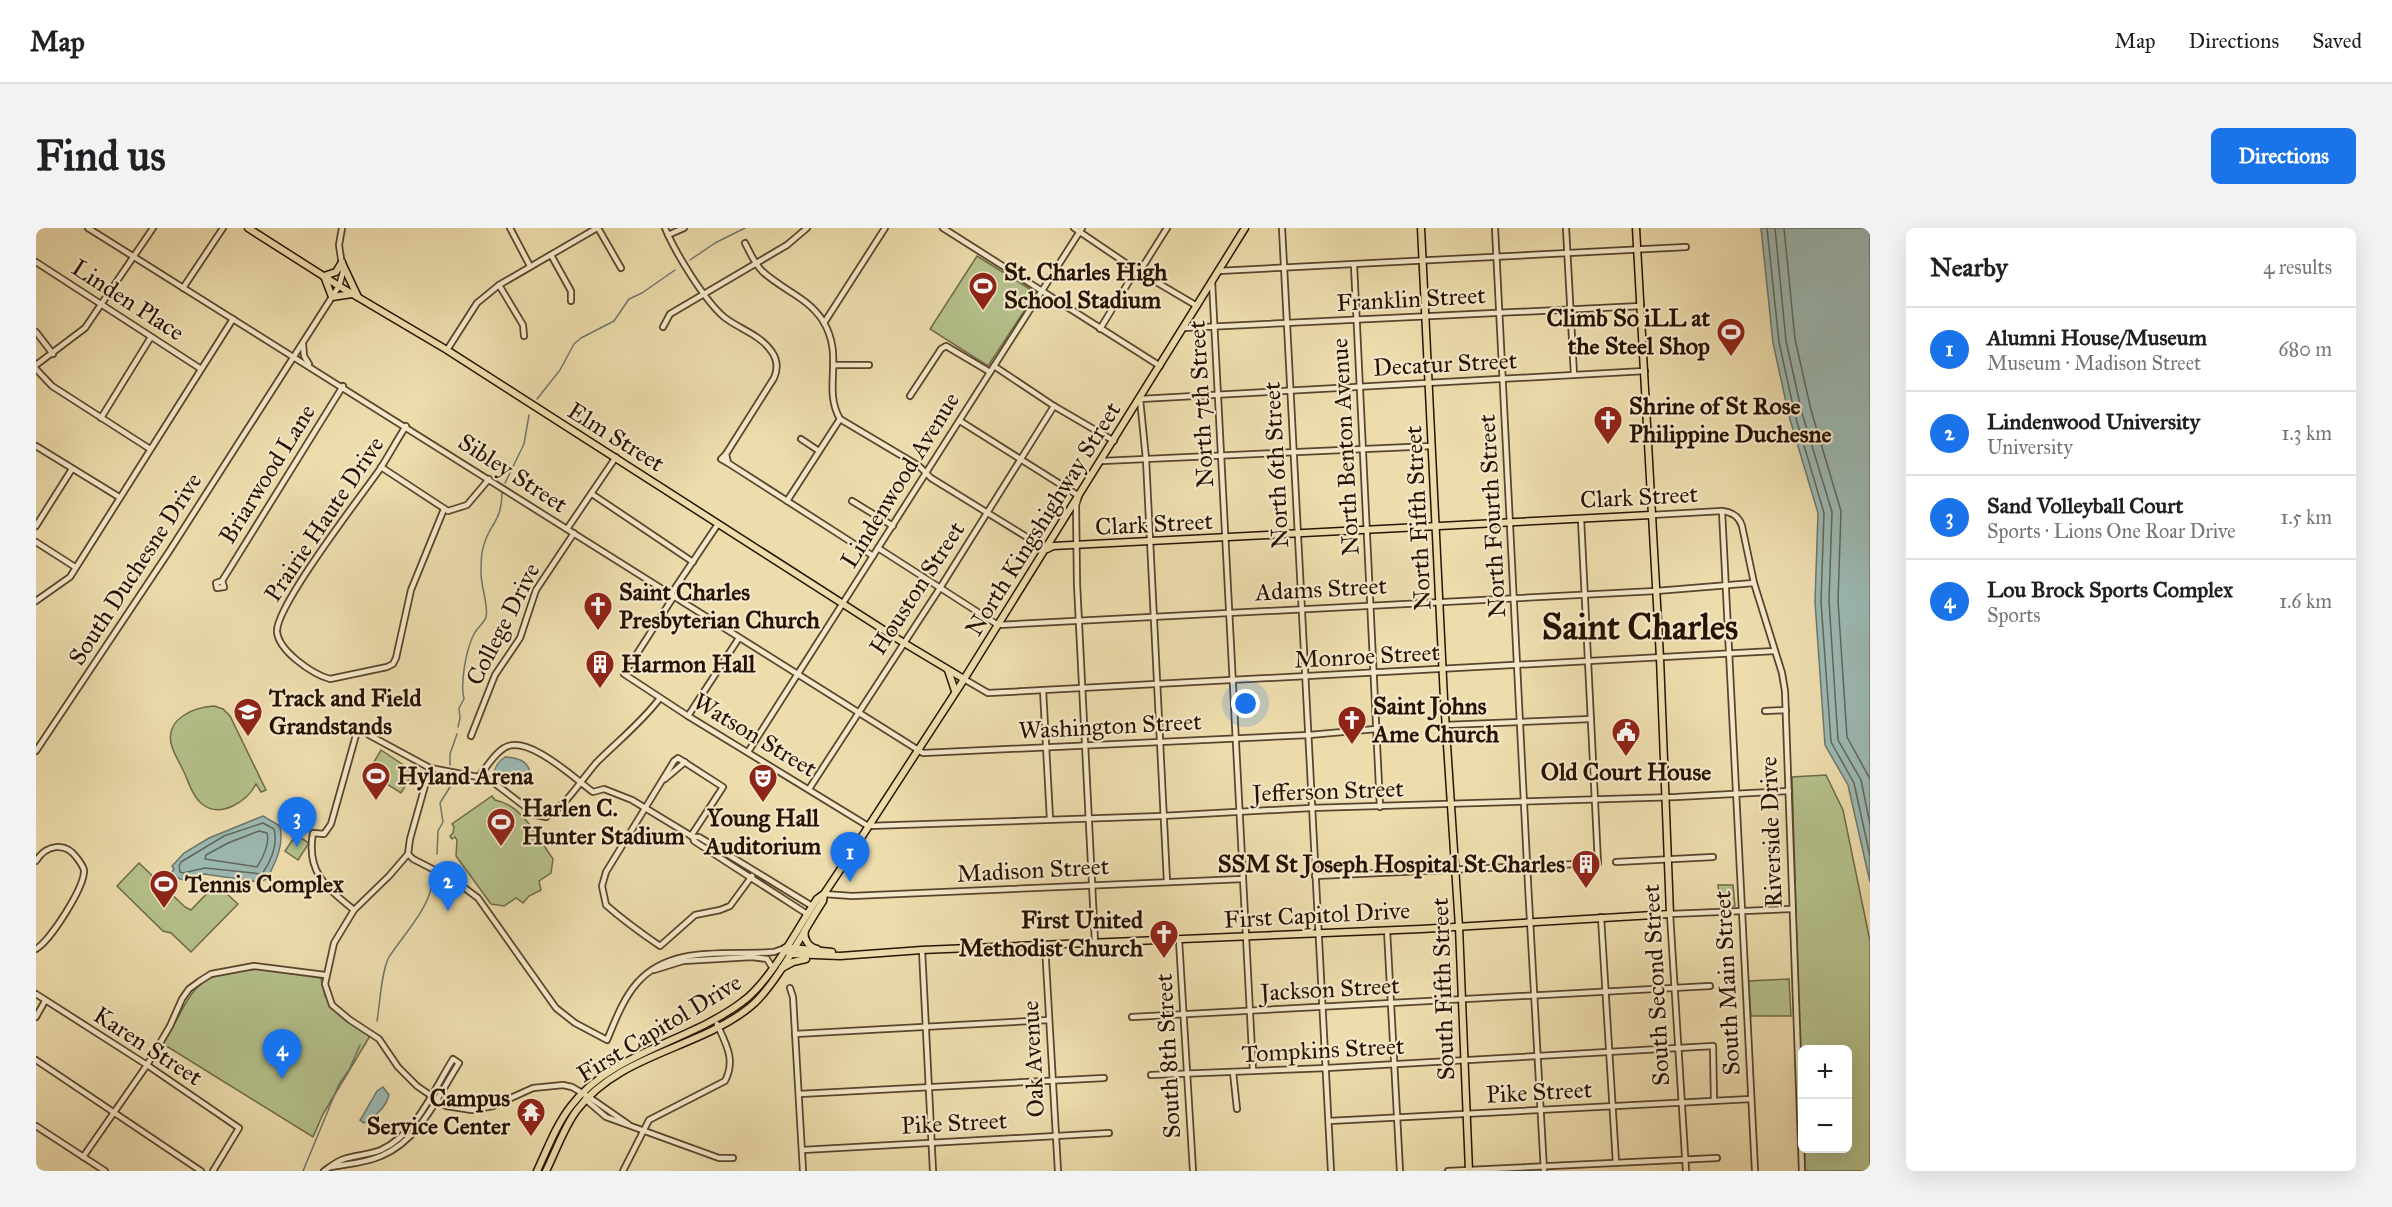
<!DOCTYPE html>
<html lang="en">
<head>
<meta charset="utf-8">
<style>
	body { margin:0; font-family:"IM FELL Great Primer",serif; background:#f2f2f2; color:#202124 }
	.controls { position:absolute; right:18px; bottom:18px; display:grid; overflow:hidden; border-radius:9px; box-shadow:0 6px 24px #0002 }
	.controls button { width:54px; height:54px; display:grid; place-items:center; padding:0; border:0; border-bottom:2px solid #e0e0e0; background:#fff; color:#202124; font:30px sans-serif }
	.you { position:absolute; left:1210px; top:476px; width:21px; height:21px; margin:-15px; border:4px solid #fff; border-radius:50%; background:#1a73e8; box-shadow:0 0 0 9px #1a73e833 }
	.badge { display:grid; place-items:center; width:39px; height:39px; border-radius:50%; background:#1a73e8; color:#fff; font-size:20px; font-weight:700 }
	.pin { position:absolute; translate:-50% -50px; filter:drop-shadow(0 2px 3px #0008) }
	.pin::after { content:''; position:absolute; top:32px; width:21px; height:18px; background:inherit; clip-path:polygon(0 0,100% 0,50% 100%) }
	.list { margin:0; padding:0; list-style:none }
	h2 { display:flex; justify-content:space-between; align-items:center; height:78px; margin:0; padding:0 24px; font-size:26px }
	h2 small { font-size:20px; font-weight:400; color:#757577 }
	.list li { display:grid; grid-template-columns:39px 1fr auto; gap:18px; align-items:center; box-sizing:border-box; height:84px; padding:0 24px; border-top:2px solid #e0e0e0 }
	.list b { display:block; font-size:22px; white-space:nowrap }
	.list p { margin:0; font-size:20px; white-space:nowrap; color:#757577 }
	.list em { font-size:20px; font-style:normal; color:#757577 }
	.map { position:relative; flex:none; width:1834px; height:943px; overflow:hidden; border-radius:9px }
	header { display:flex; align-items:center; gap:36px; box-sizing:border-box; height:84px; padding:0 30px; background:#fff; border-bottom:2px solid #e0e0e0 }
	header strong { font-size:28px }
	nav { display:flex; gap:33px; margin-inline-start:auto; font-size:21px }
	.intro { display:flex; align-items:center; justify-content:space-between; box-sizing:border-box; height:144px; padding:0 36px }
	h1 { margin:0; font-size:42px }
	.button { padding:15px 27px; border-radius:9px; background:#1a73e8; color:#fff; font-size:21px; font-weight:700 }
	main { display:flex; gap:36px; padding:0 36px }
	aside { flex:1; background:#fff; border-radius:9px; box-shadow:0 6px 24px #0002 }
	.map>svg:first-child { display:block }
</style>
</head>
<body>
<header>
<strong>Map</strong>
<nav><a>Map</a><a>Directions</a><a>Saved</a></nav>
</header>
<div class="intro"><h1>Find us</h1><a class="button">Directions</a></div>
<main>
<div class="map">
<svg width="1834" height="943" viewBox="0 0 1834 943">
	<rect width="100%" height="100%" fill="#eddcac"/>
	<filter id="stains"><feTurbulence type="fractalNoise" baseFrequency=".00333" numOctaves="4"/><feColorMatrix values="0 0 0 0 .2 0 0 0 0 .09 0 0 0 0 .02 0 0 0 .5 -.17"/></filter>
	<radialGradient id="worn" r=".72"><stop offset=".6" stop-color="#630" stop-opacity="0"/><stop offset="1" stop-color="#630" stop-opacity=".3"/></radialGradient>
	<g fill="#b5c18c" stroke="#6e6a48" stroke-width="1.5">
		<path d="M941 28 1000 65 952 138 894 101Z"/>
		<path d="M178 478 187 481 194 488 230 562 225 564 220 556C211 573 185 591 166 576 157 569 153 555 148 544 144 535 137 525 135 515 130 490 159 479 178 478Z"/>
		<path d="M345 522 378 544 365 565 332 544Z"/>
		<path d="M1790 547 1807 582 1834 713V943H1768V921L1812 920V822H1766V885L1756 549Z"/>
		<path d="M456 568 459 572C487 577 501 609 517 631L515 645 503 653 505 662 493 668 487 675 480 670 468 678 455 676 420 628 421 612 419 609 416 611 414 608 417 605 418 599 416 596Z"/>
		<path d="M260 607 273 615 262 632 249 623Z"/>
		<path d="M103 635 149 679 155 682 180 656 202 676 155 724 135 705 127 703 81 658Z"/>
		<path d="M1682 657H1697L1699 678 1688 679 1687 666 1683 665Z"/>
		<path d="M224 741 285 750 289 768 298 782 334 808 287 886 277 909 127 816C159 763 153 744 224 741Z"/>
		<path d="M1753 751 1755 788H1715L1712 753Z"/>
	</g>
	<g fill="#9cb9b3" stroke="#6d766d" stroke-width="1.5">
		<path d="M1725 0H1834V654L1812 557 1789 517 1779 374 1782 285 1753 188 1737 115Z"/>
		<path d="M469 529C481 530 492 532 494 545 482 553 473 560 459 551 456 542 462 534 469 529Z"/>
		<path d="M227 588 244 598C248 618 240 633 231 651L223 654 168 646 147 652 134 647 138 641 136 638 148 625 173 610Z"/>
		<path d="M347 859 353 867C349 881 340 887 328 895L324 892 326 889 341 863Z"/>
	</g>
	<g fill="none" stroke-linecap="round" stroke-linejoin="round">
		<g stroke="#62665b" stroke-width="1.5">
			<path d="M1731 0 1743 114 1759 187 1788 285 1785 374 1795 514 1818 555 1834 628"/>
			<path d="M1739 0 1750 113 1766 185 1796 284 1793 373 1802 512 1825 552 1834 596"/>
			<path d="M1748 0 1759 111 1775 182 1805 283 1802 373 1811 509 1834 551"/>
			<path d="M227 595 238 601C242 616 235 633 226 646L169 640 147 645 144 644 143 638 145 634 188 608Z"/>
			<path d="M223 603 231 605C234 615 227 630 221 639L169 631 170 627 192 615Z"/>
		</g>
		<g stroke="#6d766d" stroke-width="1.5">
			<path d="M654 32 679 15 709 0"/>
			<path d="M501 171 524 142 538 116 545 110 578 93 593 71 606 65 639 42"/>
			<path d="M469 255 488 216 493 187"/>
			<path d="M422 499 424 490 423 480 428 471C424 455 430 423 437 408 440 400 448 396 450 389 453 378 444 356 445 343 445 336 445 327 447 320 453 295 466 295 466 264"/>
			<path d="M414 537V526L421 506"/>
			<path d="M401 626 402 603 407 594 404 575 414 559V550"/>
			<path d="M341 793C344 776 345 744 353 729 367 707 398 676 396 649"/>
			<path d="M267 943 303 856 313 842 324 817"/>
		</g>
		<g stroke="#58442d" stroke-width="8">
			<g id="minor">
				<path d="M52 0 887 525 1273 507 1340 501"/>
				<path d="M474 0 494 38"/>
				<path d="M562 0 585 40"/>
				<path d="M629 0C639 24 668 72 688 89 703 101 725 107 736 124 742 133 742 141 738 150L690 226 692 235 837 328"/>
				<path d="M907 0 1124 138"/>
				<path d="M1038 0 1100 42 1161 78"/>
				<path d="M1246 0 1295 943"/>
				<path d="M1459 0 1492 655"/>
				<path d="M1530 0 1538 147"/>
				<path d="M632 7 648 0"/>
				<path d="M709 15C714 25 719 36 726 43 746 62 772 69 787 93 809 129 786 160 804 191L883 238 895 250 1010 321"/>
				<path d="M515 27 535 63V73"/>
				<path d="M0 34 165 141"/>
				<path d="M1318 37 1344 579"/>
				<path d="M1104 43 1131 0"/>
				<path d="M1182 43 1650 19"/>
				<path d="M1176 53 1217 843"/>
				<path d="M463 57 487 97 488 108"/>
				<path d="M147 60 187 0"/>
				<path d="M788 95 849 0"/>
				<path d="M627 99 634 86 751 17 771 0"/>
				<path d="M1148 100 1605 78"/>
				<path d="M1064 101 1100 42"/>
				<path d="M0 104 17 126"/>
				<path d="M267 116 268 128 273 136"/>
				<path d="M411 122 441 75 463 57 561 0"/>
				<path d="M0 137 49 100 117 0"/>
				<path d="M799 137H833"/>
				<path d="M958 138 1018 178 1078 213"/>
				<path d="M0 141 16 158 114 221"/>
				<path d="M874 168 905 121 910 118 954 144"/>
				<path d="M65 190 115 109"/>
				<path d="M924 193 1043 268 1040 277 1041 356 1059 715"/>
				<path d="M370 198C361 212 353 227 344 241 325 268 239 379 241 404 243 423 276 446 294 451L351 439 357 436 360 430 375 362 408 281"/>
				<path d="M765 211 783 223"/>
				<path d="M0 218 83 269"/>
				<path d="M690 226 685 231 692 235"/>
				<path d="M1066 233 1396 218"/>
				<path d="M345 239 412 283 431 277 453 251"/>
				<path d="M556 266 657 334"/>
				<path d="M751 273 804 191"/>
				<path d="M816 273 857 298"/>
				<path d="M1686 283 1719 943"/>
				<path d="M1615 287 1686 283C1696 284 1703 288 1706 298L1718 355 1746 445 1749 463 1766 943"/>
				<path d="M0 298 36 241"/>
				<path d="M531 301 580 229"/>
				<path d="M0 314 39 339"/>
				<path d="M842 320 962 397 1620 363 1718 355"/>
				<path d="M186 353 188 359 181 360 180 355 186 353 307 158"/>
				<path d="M635 366 682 296"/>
				<path d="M638 368 588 446 652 488 832 598 1126 588 1275 580 1640 569 1753 563"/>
				<path d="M0 373 34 349 197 91"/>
				<path d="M928 451 952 465 1739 423"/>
				<path d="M1007 462 1014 591"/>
				<path d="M1729 483 1750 482"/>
				<path d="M652 488 703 410"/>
				<path d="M1409 497 1555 491"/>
				<path d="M333 507 394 540 453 551 500 587 510 589C531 577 545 552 561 534 582 513 606 494 624 470"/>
				<path d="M435 508 459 447 484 410 500 362 538 305"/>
				<path d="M0 523 134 322 303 58 307 44 303 17 306 0"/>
				<path d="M712 524 1046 0"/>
				<path d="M394 540 374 611 372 626 353 648 318 682 298 715 289 756 296 777 314 792 343 811 362 839 381 858 410 878 436 882 457 878 497 860 527 857 536 859 553 869 592 896"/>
				<path d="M443 548C451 539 458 526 468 520 491 505 539 551 557 564L568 561 596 572 657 609"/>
				<path d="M629 551 649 534"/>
				<path d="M773 561 904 360 1018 178"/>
				<path d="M655 608 687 559 642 530 638 533 570 644 566 658 570 677C587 692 605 705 624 718L659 687 684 682 694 678 716 648"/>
				<path d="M372 626 377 631 418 652 442 670 520 780 539 795 571 812C579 793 587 771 601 755 635 716 692 728 738 724L749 720"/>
				<path d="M0 633C10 617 29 613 41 630 44 634 47 638 48 642 49 659 14 713 0 721"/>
				<path d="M1580 634 1677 629"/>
				<path d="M1279 648 1562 635 1545 291"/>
				<path d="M1131 654 1110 231 1104 171 1609 143"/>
				<path d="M1492 656 1508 943"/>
				<path d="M788 666 816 668 1207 651"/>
				<path d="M318 682C290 659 270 644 277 605L288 606 295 596 322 500"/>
				<path d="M771 686 658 613 657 609H663L776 678"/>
				<path d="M1565 689 1580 935"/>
				<path d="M1351 702 1364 943"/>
				<path d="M1143 712 1157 943"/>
				<path d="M1009 717 1022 943"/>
				<path d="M886 722 897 943"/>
				<path d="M618 742 647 733 716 729 731 731 736 739"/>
				<path d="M754 760 757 769 767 943"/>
				<path d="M0 766 111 837 203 900 177 943"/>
				<path d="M0 789 9 773"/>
				<path d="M1096 789 1674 758"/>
				<path d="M759 806 1013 792"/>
				<path d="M0 832 165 943"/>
				<path d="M1197 844 1201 881"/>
				<path d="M1115 847 1291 840 1677 818 1678 873"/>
				<path d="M763 866 1068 850"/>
				<path d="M549 871 570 889 683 930H697"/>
				<path d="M1293 893 1715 871"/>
				<path d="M0 898 69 943"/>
				<path d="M766 922 1073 905"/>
				<path d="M47 929 111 837 134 798 146 771 153 761 164 753 175 746 218 738 289 747"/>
				<path d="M288 943C294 939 301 933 308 931 320 927 333 927 345 922 380 906 397 863 417 831L423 835C402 868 384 912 345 928 330 935 311 936 295 939"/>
				<path d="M587 943 613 892 689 853C700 832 690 816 681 796"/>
				<path d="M1412 943 1681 930"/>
				<path d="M1650 943 1634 686 1755 681"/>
			</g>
		</g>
		<g stroke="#271203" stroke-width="9">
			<g id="major">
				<path d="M212 0 303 58 411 122 868 415 928 451"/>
				<path d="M1385 0 1408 471 1423 699 1433 943"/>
				<path d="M306 34 300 44 288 48 296 69 316 66"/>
				<path d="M306 35 322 69"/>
				<path d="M1011 321 1017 318 1615 287"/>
				<path d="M912 442 919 463"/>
				<path d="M769 702C767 710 772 719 781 721"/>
				<path d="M749 720 754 726 804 728 886 722 1385 701 1634 686 1624 430 1600 0"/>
				<path d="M756 720 796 724"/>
				<path d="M746 740 757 734 770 731"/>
				<path d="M501 943C511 922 520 897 535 878 575 825 655 813 706 774 735 753 761 701 781 671L788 666 812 630 925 456 1209 0"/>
				<path d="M510 943C520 923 528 899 541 882 583 826 662 821 714 779 740 758 767 703 787 673L788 666"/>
			</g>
		</g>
		<use href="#minor" stroke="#f3e8c9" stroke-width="4.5"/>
		<use href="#major" stroke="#eddcac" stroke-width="6"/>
	</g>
	<defs>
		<g id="stadium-pin" transform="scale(1.5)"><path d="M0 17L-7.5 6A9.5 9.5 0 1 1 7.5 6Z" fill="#8f2418" stroke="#f3e8c9"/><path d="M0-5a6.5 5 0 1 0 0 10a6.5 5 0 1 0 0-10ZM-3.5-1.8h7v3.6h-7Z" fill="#fff"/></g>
		<g id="church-pin" transform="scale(1.5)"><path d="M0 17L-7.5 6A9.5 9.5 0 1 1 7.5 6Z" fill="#8f2418" stroke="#f3e8c9"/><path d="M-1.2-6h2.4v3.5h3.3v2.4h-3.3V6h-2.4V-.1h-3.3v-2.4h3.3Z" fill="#fff"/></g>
		<g id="building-pin" transform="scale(1.5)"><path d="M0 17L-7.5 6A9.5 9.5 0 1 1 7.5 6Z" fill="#8f2418" stroke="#f3e8c9"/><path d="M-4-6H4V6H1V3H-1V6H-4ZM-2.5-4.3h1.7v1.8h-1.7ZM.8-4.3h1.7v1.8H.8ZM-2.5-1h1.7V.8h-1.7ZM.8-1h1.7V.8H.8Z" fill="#fff"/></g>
		<g id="university-pin" transform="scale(1.5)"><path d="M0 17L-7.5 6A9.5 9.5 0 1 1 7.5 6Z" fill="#8f2418" stroke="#f3e8c9"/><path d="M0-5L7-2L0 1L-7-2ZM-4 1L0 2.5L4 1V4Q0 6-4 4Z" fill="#fff"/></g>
		<g id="civic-pin" transform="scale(1.5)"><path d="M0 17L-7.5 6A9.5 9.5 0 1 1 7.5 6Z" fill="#8f2418" stroke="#f3e8c9"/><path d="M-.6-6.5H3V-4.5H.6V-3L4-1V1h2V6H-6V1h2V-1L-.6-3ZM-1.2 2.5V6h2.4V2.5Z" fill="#fff"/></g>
		<g id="theatre-pin" transform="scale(1.5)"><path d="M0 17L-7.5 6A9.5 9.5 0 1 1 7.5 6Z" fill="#8f2418" stroke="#f3e8c9"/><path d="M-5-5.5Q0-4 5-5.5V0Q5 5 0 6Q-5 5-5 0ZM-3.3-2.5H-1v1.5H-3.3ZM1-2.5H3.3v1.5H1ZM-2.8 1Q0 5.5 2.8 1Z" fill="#fff"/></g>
		<g id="temple-pin" transform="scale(1.5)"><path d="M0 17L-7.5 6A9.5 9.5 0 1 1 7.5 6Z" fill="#8f2418" stroke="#f3e8c9"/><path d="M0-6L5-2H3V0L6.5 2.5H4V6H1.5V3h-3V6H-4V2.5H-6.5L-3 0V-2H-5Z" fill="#fff"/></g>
	</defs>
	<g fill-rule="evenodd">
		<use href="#stadium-pin" x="947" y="58"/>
		<use href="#stadium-pin" x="1695" y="104"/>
		<use href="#church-pin" x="1572" y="192"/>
		<use href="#church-pin" x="562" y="378"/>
		<use href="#building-pin" x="564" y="436"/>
		<use href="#university-pin" x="212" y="484"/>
		<use href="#church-pin" x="1316" y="492"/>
		<use href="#civic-pin" x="1590" y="504"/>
		<use href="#stadium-pin" x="340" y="548"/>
		<use href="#theatre-pin" x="727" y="550"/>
		<use href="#stadium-pin" x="465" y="594"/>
		<use href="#building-pin" x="1550" y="636"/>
		<use href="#stadium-pin" x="128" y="656"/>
		<use href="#church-pin" x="1128" y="706"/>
		<use href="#temple-pin" x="495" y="884"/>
	</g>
	<g text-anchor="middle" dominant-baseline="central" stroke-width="4.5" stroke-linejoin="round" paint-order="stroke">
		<g font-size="24" font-weight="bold" fill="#271203" stroke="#f3e8c9" text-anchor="start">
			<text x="968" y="44">St. Charles High<tspan x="968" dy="28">School Stadium</tspan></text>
			<text x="1674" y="90" text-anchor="end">Climb So iLL at<tspan x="1674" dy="28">the Steel Shop</tspan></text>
			<text x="1593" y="178">Shrine of St Rose<tspan x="1593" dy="28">Philippine Duchesne</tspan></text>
			<text x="583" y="364">Saint Charles<tspan x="583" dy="28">Presbyterian Church</tspan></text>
			<text x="585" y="436">Harmon Hall</text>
			<text x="233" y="470">Track and Field<tspan x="233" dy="28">Grandstands</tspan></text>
			<text x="1337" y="478">Saint Johns<tspan x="1337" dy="28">Ame Church</tspan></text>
			<text x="1590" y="544" text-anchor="middle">Old Court House</text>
			<text x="361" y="548">Hyland Arena</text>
			<text x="486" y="580">Harlen C.<tspan x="486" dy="28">Hunter Stadium</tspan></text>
			<text x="727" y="590" text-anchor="middle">Young Hall<tspan x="727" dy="28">Auditorium</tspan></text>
			<text x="1529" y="636" text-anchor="end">SSM St Joseph Hospital St Charles</text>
			<text x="149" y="656">Tennis Complex</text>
			<text x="1107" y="692" text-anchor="end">First United<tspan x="1107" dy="28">Methodist Church</tspan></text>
			<text x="474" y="870" text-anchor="end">Campus<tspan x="474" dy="28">Service Center</tspan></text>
		</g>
		<g font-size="24" fill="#271203" stroke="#f3e8c9">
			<text transform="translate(1375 71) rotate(-3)">Franklin Street</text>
			<text transform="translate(92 72) rotate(33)">Linden Place</text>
			<text transform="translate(1409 136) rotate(-3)">Decatur Street</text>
			<text transform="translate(1165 176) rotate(-93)">North 7th Street</text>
			<text transform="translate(580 209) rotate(32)">Elm Street</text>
			<text transform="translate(1309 219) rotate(-93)">North Benton Avenue</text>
			<text transform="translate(1240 237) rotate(-93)">North 6th Street</text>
			<text transform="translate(477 245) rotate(33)">Sibley Street</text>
			<text transform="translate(231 246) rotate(-58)">Briarwood Lane</text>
			<text transform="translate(864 252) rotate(-58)">Lindenwood Avenue</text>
			<text transform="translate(1603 269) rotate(-3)">Clark Street</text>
			<text transform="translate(1456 288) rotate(-93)">North Fourth Street</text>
			<text transform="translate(1382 290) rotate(-93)">North Fifth Street</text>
			<text transform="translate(288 291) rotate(-56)">Prairie Haute Drive</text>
			<text transform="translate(1007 291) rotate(-58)">North Kingshighway Street</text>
			<text transform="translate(1118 296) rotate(-3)">Clark Street</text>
			<text transform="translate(99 341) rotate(-57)">South Duchesne Drive</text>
			<text transform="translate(881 360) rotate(-57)">Houston Street</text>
			<text transform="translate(1285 361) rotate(-3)">Adams Street</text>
			<text transform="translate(467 396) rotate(-63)">College Drive</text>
			<text transform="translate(1331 428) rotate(-3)">Monroe Street</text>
			<text transform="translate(1074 498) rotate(-3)">Washington Street</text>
			<text transform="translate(719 507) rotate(31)">Watson Street</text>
			<text transform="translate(1292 563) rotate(-2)">Jefferson Street</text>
			<text transform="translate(1735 604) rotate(-92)">Riverside Drive</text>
			<text transform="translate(997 642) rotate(-3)">Madison Street</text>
			<text transform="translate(1281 687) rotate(-3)">First Capitol Drive</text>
			<text transform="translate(1691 755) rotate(-93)">South Main Street</text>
			<text transform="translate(1620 757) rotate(-93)">South Second Street</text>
			<text transform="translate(1294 761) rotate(-3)">Jackson Street</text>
			<text transform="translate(1407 761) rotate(-92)">South Fifth Street</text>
			<text transform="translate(623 800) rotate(-31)">First Capitol Drive</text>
			<text transform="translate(112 818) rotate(33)">Karen Street</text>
			<text transform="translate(1287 822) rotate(-3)">Tompkins Street</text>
			<text transform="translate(1132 828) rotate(-93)">South 8th Street</text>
			<text transform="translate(997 831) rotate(-93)">Oak Avenue</text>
			<text transform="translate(1503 864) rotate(-3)">Pike Street</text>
			<text transform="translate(918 895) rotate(-3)">Pike Street</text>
		</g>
		<g font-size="36" font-weight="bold" fill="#271203" stroke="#f3e8c9">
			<text x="1604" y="399">Saint Charles</text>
		</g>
	</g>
	<rect width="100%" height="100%" filter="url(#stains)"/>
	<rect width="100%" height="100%" fill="url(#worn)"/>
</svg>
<div class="controls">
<button>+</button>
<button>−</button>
</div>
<div class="you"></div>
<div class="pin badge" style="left:814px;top:654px">1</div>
<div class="pin badge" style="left:412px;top:683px">2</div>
<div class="pin badge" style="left:261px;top:619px">3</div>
<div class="pin badge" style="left:246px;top:851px">4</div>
</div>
<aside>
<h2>Nearby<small>4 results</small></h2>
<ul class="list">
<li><span class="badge">1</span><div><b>Alumni House/Museum</b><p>Museum · Madison Street</p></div><em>680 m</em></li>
<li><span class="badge">2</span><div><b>Lindenwood University</b><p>University</p></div><em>1.3 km</em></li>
<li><span class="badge">3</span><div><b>Sand Volleyball Court</b><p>Sports · Lions One Roar Drive</p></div><em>1.5 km</em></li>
<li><span class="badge">4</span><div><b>Lou Brock Sports Complex</b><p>Sports</p></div><em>1.6 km</em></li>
</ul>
</aside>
</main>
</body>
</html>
